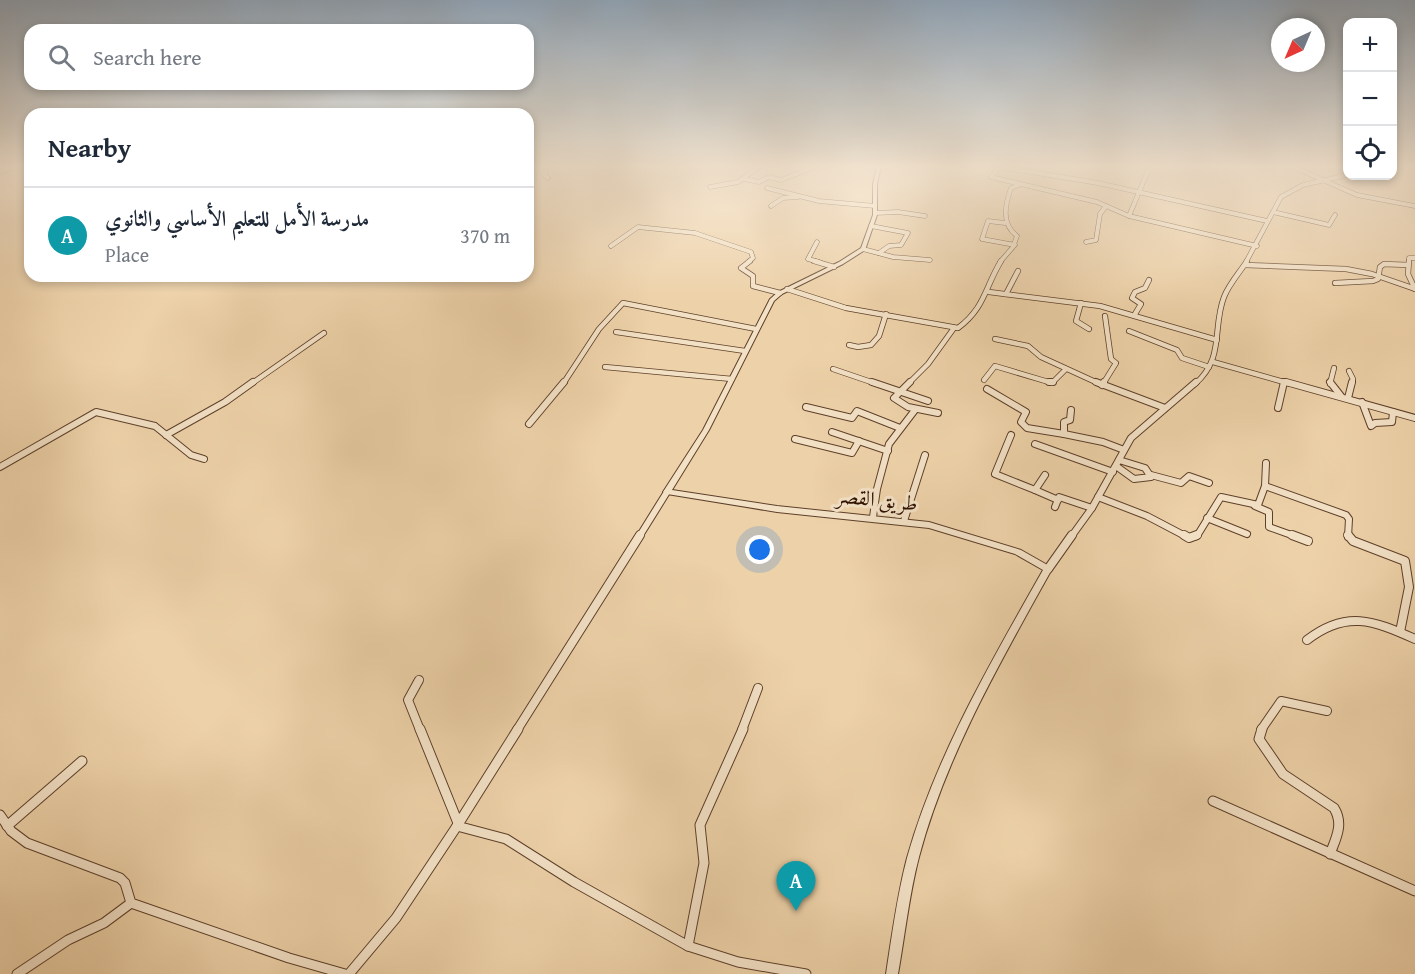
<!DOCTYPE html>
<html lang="en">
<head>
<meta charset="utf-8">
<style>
	body { margin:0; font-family:"Gentium Book Plus",Amiri,serif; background:#f6f6f7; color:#1f2937 }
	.controls { position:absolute; right:18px; top:18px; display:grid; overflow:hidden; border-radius:12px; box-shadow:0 3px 9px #0003 }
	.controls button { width:54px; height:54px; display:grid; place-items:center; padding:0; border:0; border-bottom:2px solid #e0e1e3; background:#fff; color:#1f2937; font:30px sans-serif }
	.compass { position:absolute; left:1271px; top:18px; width:54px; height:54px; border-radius:50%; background:#fff; box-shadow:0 3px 9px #0003; rotate:224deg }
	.you { position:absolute; left:760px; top:550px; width:21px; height:21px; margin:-15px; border:4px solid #fff; border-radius:50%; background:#1a73e8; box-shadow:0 0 0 9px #1a73e833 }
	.badge { display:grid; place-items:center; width:39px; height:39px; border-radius:50%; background:#8f2418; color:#fff; font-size:20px; font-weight:700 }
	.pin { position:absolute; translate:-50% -50px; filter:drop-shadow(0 2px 3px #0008) }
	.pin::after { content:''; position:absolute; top:32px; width:21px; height:18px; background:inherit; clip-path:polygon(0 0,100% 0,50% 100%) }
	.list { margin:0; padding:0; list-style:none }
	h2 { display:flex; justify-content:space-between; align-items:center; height:78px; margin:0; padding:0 24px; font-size:26px }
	h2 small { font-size:20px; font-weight:400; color:#747a83 }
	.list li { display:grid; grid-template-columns:39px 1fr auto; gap:18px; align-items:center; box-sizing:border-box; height:96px; padding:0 24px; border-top:2px solid #e0e1e3 }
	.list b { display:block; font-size:22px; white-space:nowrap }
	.list p { margin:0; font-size:20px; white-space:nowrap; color:#747a83 }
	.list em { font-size:20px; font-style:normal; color:#747a83 }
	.icon { flex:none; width:33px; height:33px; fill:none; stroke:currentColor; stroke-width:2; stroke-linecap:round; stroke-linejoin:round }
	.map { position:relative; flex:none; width:1415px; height:974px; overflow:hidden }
	.search { position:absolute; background:#fff; box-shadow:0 3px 9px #0003; left:24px; top:24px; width:510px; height:66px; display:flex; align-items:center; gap:15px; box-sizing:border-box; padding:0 21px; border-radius:18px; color:#747a83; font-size:22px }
	.panel { position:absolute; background:#fff; box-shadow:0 3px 9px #0003; left:24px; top:108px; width:510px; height:174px; border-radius:18px }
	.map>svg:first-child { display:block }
</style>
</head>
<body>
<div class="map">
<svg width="1415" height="974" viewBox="0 0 1415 974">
	<rect width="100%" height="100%" fill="#edd1a8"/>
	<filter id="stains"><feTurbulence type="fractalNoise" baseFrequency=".00333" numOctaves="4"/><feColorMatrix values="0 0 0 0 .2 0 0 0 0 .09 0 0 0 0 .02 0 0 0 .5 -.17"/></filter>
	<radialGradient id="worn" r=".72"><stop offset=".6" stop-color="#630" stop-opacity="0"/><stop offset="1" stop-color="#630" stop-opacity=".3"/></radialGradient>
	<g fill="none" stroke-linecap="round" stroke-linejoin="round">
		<g stroke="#5e402a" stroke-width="5">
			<g id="minor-far4">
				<path d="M547 166 544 175 548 178"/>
				<path d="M1000 166 991 177 1097 202 1129 216"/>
				<path d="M1150 166 1129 216 1257 246"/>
				<path d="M1291 166 1357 195 1415 206"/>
				<path d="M1000 167 1098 183 1267 221"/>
				<path d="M1392 168 1410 166"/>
				<path d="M0 171 25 166"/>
				<path d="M744 179 759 182 769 177 781 180 817 166"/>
				<path d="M710 187 738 182 760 166"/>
				<path d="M767 188 819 201 875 206"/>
				<path d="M771 206 783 198 798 197"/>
				<path d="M1273 212 1329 225 1335 215"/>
				<path d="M875 213 898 212 925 216"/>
				<path d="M1005 223 988 221 982 239 1015 245"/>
				<path d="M871 226 908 233 901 245 889 246 879 253"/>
				<path d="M817 242 808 259 819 262"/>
				<path d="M1086 242 1096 240 1100 214 1106 206"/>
				<path d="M611 246 638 227 695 233 751 252 753 258 748 262"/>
				<path d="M863 249 893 257 930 260"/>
				<path d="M1000 262 1013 247 1017 236C1001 224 1005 205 1011 188L1019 185"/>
				<path d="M1246 262 1281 197 1303 185 1348 175"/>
				<path d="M1409 262V258H1415"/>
			</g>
		</g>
		<g stroke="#5e402a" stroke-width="6">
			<g id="minor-far3">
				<path d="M750 261 741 268 753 276V286L780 293"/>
				<path d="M814 261 834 267"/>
				<path d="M1409 261 1408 274 1415 289"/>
				<path d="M1245 265 1346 269 1372 274 1415 289"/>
				<path d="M1335 283 1373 281 1378 279 1380 267 1384 264 1408 265"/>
				<path d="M787 289 846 308 958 328C985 308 985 287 1001 261"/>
				<path d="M989 292 1100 306 1217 340"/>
				<path d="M1006 294 1018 271"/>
				<path d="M1081 303 1076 321 1089 329"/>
				<path d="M1135 314 1141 304 1132 298 1135 292 1145 288 1149 280"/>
				<path d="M1129 331 1177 350 1182 358 1209 367"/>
				<path d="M616 332 745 351"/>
				<path d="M995 339 1028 346 1041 357 1100 384"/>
				<path d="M849 345 858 347 871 345 879 336 886 314"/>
				<path d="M1213 362 1291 384"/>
				<path d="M605 367 732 379"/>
				<path d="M833 369 877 384"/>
				<path d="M1349 371 1353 379 1352 384"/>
				<path d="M984 380 995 366 1052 383 1066 369"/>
				<path d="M251 384 324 333"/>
				<path d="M563 384 599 329 623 303 756 329"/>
				<path d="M908 384 928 364 954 328"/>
				<path d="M1103 384 1116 363 1111 359 1105 316"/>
				<path d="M1195 384C1225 358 1212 328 1224 297 1229 284 1240 272 1247 261"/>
				<path d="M1330 384 1334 368"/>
			</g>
		</g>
		<g stroke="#5e402a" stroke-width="8">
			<g id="minor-far2">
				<path d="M872 382 928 401"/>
				<path d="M910 382 894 398 908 407 938 413"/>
				<path d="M1049 382H1053"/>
				<path d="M1096 382 1165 408"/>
				<path d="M1286 382 1415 418"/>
				<path d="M1330 382 1341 396"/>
				<path d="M1102 385 1104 382"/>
				<path d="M987 389 1026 412 1021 422 1027 428 1064 434"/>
				<path d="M1348 398 1352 382"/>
				<path d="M1362 402 1371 426 1375 423 1392 422 1393 412"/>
				<path d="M806 407 852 418 857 411 900 428"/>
				<path d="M1278 408 1284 382"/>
				<path d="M1071 410 1070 420 1064 422V434L1103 442 1124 450"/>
				<path d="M529 424 564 382"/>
				<path d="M832 432 888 451"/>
				<path d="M166 435 225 402 253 382"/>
				<path d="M1011 435 995 474 1035 490"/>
				<path d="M795 439 852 453 859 441"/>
				<path d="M1035 444 1113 472"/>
				<path d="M1116 466 1134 479 1151 477 1145 468 1119 460"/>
				<path d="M0 467 96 412 155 426 191 455 204 459"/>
				<path d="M1045 475 1035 490 1058 500"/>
				<path d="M1151 475 1181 483 1189 476 1209 483"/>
				<path d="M1265 486 1346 515 1349 519 1348 537"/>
				<path d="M1098 497 1147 516 1187 537"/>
				<path d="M1255 506 1269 512V527L1297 537"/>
				<path d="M1055 507 1059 497 1092 508"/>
				<path d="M873 517 877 489 889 444 915 410"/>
				<path d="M1207 518 1247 534"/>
				<path d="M904 521 925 455"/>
				<path d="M639 537 667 492"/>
				<path d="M1071 537 1092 508 1131 438 1196 382"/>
				<path d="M1193 537 1197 536 1221 497 1258 505 1265 486 1266 463"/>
			</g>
		</g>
		<g stroke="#5e402a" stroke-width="10">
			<g id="minor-far1">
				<path d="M1184 535 1189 538 1197 535"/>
				<path d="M1292 535 1308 541"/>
				<path d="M1348 535 1353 541 1405 561 1409 587 1400 632"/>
				<path d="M1048 569 1072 535"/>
				<path d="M1307 640C1346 610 1373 620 1415 639"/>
				<path d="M419 680 408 700 420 730"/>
				<path d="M517 730 640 535"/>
				<path d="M742 730 758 688"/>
				<path d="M1261 730 1281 701 1327 711"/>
			</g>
		</g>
		<g stroke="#5e402a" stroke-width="11">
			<g id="minor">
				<path d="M420 729 458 823"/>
				<path d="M518 729 457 826 506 839 574 882 688 946 738 962 806 974"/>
				<path d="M1262 729 1259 739 1283 774 1334 808C1344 824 1336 838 1330 854"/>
				<path d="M1213 801 1415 891"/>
				<path d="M0 815 11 831 27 843 120 878 125 883 131 903 289 958 345 974"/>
				<path d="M7 826 82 761"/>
				<path d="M688 946 704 863 700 825 743 729"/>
				<path d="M17 974 68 940 104 923 131 903"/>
				<path d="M349 974 396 918 457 826"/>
			</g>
		</g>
		<g stroke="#5e402a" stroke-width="2">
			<path id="tertiary" d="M877 166H881L877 184V215L865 250 843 264 782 294 774 301 709 430 672 490 777 506 929 522 1021 550 1051 567 1052 569C1001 661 946 755 919 857 909 895 905 935 898 974H886C892 935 897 896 907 858 936 755 991 662 1043 570L1015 554 929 528 777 512 667 494 663 492 703 430 770 299 778 292 839 262 861 248 873 215V184Z"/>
		</g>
		<use href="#minor-far4" stroke="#f3e1c6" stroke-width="4"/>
		<use href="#minor-far3" stroke="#f3e1c6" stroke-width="4.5"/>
		<use href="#minor-far2" stroke="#f3e1c6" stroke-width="6"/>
		<use href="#minor-far1" stroke="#f3e1c6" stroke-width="8"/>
		<use href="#minor" stroke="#f3e1c6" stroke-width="9"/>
		<use href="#tertiary" fill="#f3e1c6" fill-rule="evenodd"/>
	</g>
	<linearGradient id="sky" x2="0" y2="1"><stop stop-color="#90a5b8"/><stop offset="0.55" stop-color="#f7ead8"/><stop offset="1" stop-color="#f7ead8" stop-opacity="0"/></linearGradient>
	<rect width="1415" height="302" fill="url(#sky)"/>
	<g text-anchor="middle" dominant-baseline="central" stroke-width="6" stroke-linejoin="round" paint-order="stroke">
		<g font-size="21" fill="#2f1000" stroke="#f3e1c6">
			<text transform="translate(877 499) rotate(6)">طريق القصر</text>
		</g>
	</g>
	<rect width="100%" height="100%" filter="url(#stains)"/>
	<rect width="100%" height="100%" fill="url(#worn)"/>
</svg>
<div class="controls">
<button>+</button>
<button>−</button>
<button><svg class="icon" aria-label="locate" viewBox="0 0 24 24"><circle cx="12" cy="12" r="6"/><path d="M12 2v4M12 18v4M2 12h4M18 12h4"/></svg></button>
</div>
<svg class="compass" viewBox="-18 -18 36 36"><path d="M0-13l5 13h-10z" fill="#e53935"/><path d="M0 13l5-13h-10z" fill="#747a83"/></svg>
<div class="you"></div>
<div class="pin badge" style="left:796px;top:911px;background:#0f9aa8">A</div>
<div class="search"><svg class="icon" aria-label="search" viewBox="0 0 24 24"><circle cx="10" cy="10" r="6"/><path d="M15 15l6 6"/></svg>Search here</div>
<section class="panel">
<h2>Nearby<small></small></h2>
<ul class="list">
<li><span class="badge" style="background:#0f9aa8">A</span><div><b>مدرسة الأمل للتعليم الأساسي والثانوي</b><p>Place</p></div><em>370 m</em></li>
</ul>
</section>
</div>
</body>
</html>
